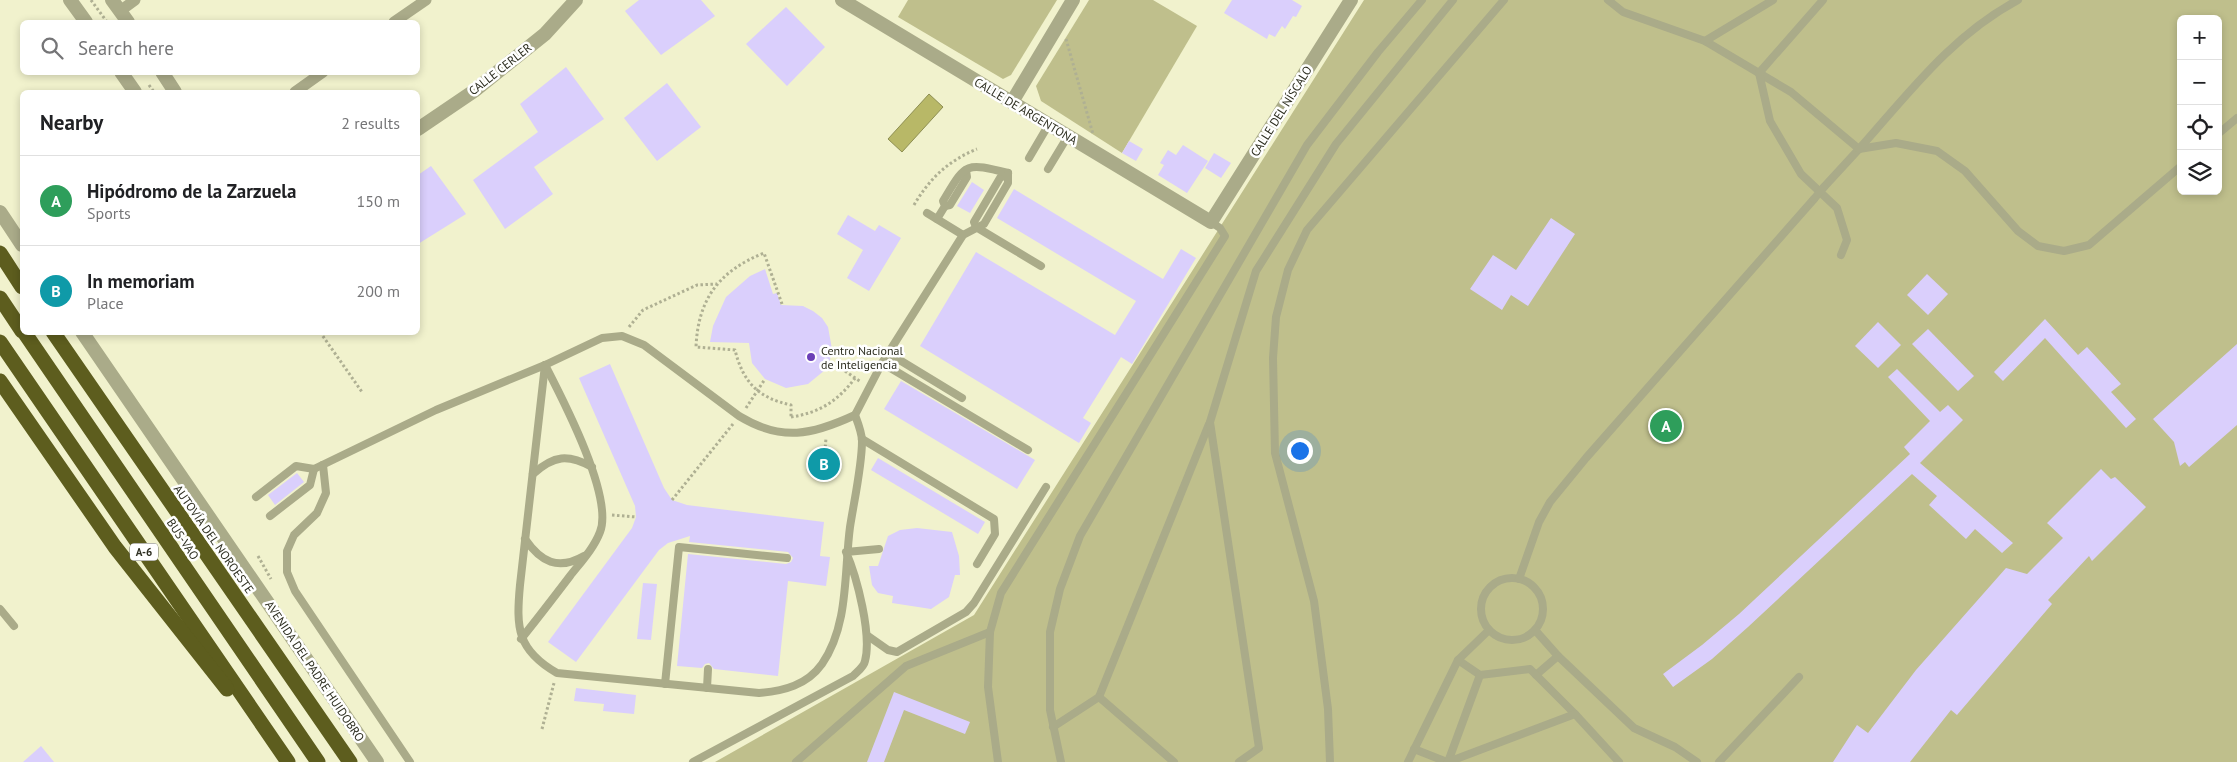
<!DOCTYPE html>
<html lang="en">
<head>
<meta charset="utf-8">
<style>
	body { margin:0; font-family:"PT Sans",sans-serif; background:#f6f6f6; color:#202124 }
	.controls { position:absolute; right:15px; top:15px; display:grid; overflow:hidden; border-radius:8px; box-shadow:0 2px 8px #0003 }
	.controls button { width:45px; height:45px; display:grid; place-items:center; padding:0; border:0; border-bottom:1px solid #e0e0e0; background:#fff; color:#202124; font:25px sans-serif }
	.you { position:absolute; left:1299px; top:450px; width:18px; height:18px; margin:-12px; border:4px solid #fff; border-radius:50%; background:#1a73e8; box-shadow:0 0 0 8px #1a73e833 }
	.badge { display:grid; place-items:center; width:32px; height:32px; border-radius:50%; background:#db2777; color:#fff; font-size:16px; font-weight:700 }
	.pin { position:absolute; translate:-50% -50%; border:2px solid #fff; box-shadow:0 1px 5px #0006 }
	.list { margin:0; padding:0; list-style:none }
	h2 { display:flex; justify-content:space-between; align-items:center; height:65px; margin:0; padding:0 20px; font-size:21px }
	h2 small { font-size:16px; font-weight:400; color:#757577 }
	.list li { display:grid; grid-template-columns:32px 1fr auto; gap:15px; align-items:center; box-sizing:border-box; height:90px; padding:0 20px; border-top:1px solid #e0e0e0 }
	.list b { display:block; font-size:19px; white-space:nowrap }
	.list p { margin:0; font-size:16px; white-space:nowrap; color:#757577 }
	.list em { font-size:16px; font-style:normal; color:#757577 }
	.icon { flex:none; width:28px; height:28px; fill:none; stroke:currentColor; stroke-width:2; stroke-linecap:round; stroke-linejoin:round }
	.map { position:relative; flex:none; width:2237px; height:762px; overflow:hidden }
	.search { position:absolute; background:#fff; box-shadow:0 2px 8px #0003; left:20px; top:20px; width:400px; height:55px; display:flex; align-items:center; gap:12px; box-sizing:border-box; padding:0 18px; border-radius:8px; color:#757577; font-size:19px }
	.panel { position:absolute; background:#fff; box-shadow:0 2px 8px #0003; left:20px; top:90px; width:400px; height:245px; border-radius:8px }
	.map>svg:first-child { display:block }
</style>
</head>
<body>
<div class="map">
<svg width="2237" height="762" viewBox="0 0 2237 762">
	<rect width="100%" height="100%" fill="#f1f2cd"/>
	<g fill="#bfbf8c" fill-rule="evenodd">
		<path d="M908 0H1057L1011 75 1003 79 898 17Z"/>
		<path d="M1089 0H1153L1197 26 1122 153 1041 101 1036 86Z"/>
		<path d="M1364 0H2237V762H715L974 615ZM2181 19H2218V191H2181Z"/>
	</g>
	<path fill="#b8b867" stroke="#8e8f52" d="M929 94 943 107 902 152 888 139Z"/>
	<g fill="#dacffc">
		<path d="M639 0H701L715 16 661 55 625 11Z"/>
		<path d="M1232 0H1292L1302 6 1296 17 1293 16 1285 29 1282 26 1275 37 1269 34 1267 39 1224 13Z"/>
		<path d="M786 7 825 47 787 86 746 44Z"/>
		<path d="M566 67 604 119 534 167 553 194 505 229 473 180 538 132 520 104Z"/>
		<path d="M667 83 701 127 657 161 624 118Z"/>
		<path d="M1129 141 1143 149 1136 161 1122 153Z"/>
		<path d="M1183 145 1208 161 1187 193 1158 175 1164 165 1160 163 1168 150 1176 155Z"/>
		<path d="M1214 153 1231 163 1221 178 1205 168Z"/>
		<path d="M431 166 466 214 418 244V175Z"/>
		<path d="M972 182 984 190 970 213 957 206Z"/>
		<path d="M1014 189 1163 279 1181 249 1196 258 1132 364 1121 357 1083 418 1091 423 1079 443 920 346 976 252 1115 335 1136 301 997 218Z"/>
		<path d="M848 215 875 231 879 225 901 238 869 291 847 278 863 250 837 234Z"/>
		<path d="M1551 218 1575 234 1528 306 1511 295 1502 310 1470 289 1493 255 1516 270Z"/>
		<path d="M765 269 773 294 777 293 781 305 803 306 813 311 822 318 828 327 832 349 830 360 825 370 808 384 786 388 765 379 752 363 749 343 710 342 713 326 726 297 750 276Z"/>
		<path d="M1927 274 1948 294 1928 315 1907 295Z"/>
		<path d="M2045 319 2078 355 2087 347 2121 384 2111 392 2136 419 2126 428 2045 338 2003 381 1994 372Z"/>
		<path d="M1878 322 1901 345 1878 368 1855 346Z"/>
		<path d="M1928 329 1974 376 1958 391 1912 344Z"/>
		<path d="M2237 344V425L2189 467 2185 462 2180 466 2174 442 2153 419Z"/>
		<path d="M610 364 664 488 672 500 687 505 824 522 820 556 830 557 826 586 788 581 778 676 714 669 709 663 705 664 702 668 677 666 688 554 786 564 791 562 793 558 788 552 689 542 690 536 668 543 659 550 576 662 548 642 632 528 636 517 635 506 579 378Z"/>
		<path d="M1897 369 1940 412 1948 405 1963 420 1920 463 2013 543 2002 553 1975 529 1966 539 1929 505 1937 496 1912 474 1748 627 1712 659 1673 687 1663 674 1702 645 1739 614 1910 454 1904 447 1930 421 1888 377Z"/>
		<path d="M901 381 1035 460 1017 489 884 409Z"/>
		<path d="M878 458 985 522 978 534 871 470Z"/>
		<path d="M2101 469 2111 479 2115 477 2146 507 2092 561 2089 556 2048 600 2052 604 1957 715 1951 710 1910 762H1833L1857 725 1868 733 1916 670 2006 568 2027 574 2063 538 2047 523Z"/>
		<path d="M297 473 304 482 275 505 268 495Z"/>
		<path d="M917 528 952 532 959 556 960 575H955L949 597 931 609 892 603 893 596 878 593 872 585 869 566H878L888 536 900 530Z"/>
		<path d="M643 583 657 584 651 640 637 639Z"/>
		<path d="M576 688 636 695 634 714 603 711 604 704 574 701Z"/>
		<path d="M894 692 970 722 965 734 904 710 884 762H867Z"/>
		<path d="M41 746 54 762H23Z"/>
	</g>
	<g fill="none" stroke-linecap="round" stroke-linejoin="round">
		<g stroke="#afb093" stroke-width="3" stroke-dasharray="2.5 2.5" stroke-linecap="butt">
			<path d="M91 0 107 22"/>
			<path d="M1066 39 1093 134"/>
			<path d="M149 85 154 92"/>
			<path d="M914 205C930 178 948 161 977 149"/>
			<path d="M782 304 764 253C719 271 698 299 696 347L735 350C743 382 758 398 791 405V417"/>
			<path d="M629 327 643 310 697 285 717 284"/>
			<path d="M320 332 362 392"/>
			<path d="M845 371 861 382"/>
			<path d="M746 408 765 379"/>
			<path d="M791 417C819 413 838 401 855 378"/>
			<path d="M824 462 826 438"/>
			<path d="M672 500 733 424"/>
			<path d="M612 515 636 517"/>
			<path d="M258 556 271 579"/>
			<path d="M542 729 554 683"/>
		</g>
		<g stroke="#aaab89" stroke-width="8">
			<path d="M1608 0 1623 12 1705 41 1791 92 1859 149 1824 187"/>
			<path d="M1823 0 1759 73 1770 121 1801 174 1837 208 1847 240 1841 255"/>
			<path d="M1705 41 1773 0"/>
			<path d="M2218 134 2237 118"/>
			<path d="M1859 149 1896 143 1937 151 1965 171 2018 231 2038 246 2064 251 2089 245 2181 166"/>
			<path d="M1859 149C1909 93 1951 36 2018 0"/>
			<path d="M1029 158 1049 124"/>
			<path d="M1048 169 1068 136"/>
			<path d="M1008 173 1000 178 974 222 976 227 1041 266"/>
			<path d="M945 206 950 205 967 177 966 170"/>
			<path d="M927 213 963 235"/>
			<path d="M937 219 945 206 943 201C966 163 964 162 1008 173"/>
			<path d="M888 353 962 398"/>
			<path d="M882 363 1028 450"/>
			<path d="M545 365 520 585C516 628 517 650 557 673L759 693C784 691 807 685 822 664 849 625 844 572 850 527 854 501 862 466 862 441 862 433 858 423 855 415L882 363 963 235 984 224 1008 183V173"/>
			<path d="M862 439 994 519 995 534 977 564"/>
			<path d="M323 465 326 493 317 513 294 535 287 551V572L295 591 410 762"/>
			<path d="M533 474C554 455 568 454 592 467"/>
			<path d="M256 497 296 466 314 469 436 410 545 365 602 338 622 336 644 345 739 416C782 442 812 435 855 415"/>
			<path d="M270 516 310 485 314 469"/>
			<path d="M525 539C541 562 558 571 584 556"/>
			<circle cx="1512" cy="609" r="31"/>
			<path d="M1519 579 1539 522 1550 502 1586 458 1814 199"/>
			<path d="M0 609 14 626"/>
			<path d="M1535 630 1558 656 1634 728 1675 747 1697 762"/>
			<path d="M868 636 888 650 897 652 966 612 974 603 1046 487"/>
			<path d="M521 639C538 618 554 597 570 576 581 562 594 548 600 532 614 497 562 398 545 365"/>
			<path d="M1458 660 1480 675"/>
			<path d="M1536 675 1558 656"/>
			<path d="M665 684 679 547 787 558"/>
			<path d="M707 688 708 669"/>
			<path d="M1099 697 1209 424"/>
			<path d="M1053 727 1099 697 1174 762"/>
			<path d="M1414 749 1447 762"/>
			<path d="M693 762 853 676C857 672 864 667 865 661 872 635 857 577 846 552L879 549"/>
			<path d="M796 762 906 666 990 632"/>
			<path d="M998 762 988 687 990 632 1001 593 1225 236 1220 228 1211 222"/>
			<path d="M1061 762 1050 710V632L1060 589 1080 536 1307 145 1378 52 1422 0"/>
			<path d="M1239 762 1259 748 1210 422 1256 271 1336 144 1453 0"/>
			<path d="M1330 762 1328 709 1314 601 1275 453 1273 358 1276 317 1288 270 1307 230 1504 0"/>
			<path d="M1408 762 1458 660 1489 630"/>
			<path d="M1448 762 1480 675 1530 669 1575 714"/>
			<path d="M1448 762 1575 714 1619 762"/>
			<path d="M1719 762 1799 677"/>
		</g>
		<g stroke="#aaab89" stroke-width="11">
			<path d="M120 11 135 0"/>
			<path d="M394 22 426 0"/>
			<path d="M295 92 323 72"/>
		</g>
		<g stroke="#aaab89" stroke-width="14">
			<path d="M70 0 86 22"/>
			<path d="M112 0 128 22"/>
			<path d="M842 0 1211 222 1351 0"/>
			<path d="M121 72 135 92"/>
			<path d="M162 72 175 92"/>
			<path d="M1012 102 1073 0"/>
			<path d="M418 129 474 91 545 34 576 0"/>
			<path d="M0 212 22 245"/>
			<path d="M82 332 377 762"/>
		</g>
		<g stroke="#5d5d1e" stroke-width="15">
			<path d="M0 253 22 287"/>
			<path d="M0 298 22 331"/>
			<path d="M24 332 318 762"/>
			<path d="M53 332 350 762"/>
			<path d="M0 342 288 762"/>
			<path d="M0 381 115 547 227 689"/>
		</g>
		<path stroke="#aaab89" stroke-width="8" d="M1814 199 1824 187"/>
	</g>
	<circle fill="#6b3fb7" stroke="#fff" stroke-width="2" cx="811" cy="357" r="5"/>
	<g text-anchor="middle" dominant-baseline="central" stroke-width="5" stroke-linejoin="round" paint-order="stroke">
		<rect fill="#fff" stroke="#6c6d63" stroke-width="1" x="130" y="543.5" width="28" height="17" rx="4"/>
		<g font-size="11" font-weight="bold" fill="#2d2e20">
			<text x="144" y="552">A-6</text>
		</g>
		<g font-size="12" fill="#2d2e20" stroke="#fff">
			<text transform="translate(500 69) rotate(-38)">CALLE CERLER</text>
			<text transform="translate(1026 111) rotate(31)">CALLE DE ARGENTONA</text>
			<text transform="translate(1281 111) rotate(-58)">CALLE DEL NÍSCALO</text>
			<text transform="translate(183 539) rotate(56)">BUS-VAO</text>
			<text transform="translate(214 539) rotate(55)">AUTOVÍA DEL NOROESTE</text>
			<text transform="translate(315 671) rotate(56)">AVENIDA DEL PADRE HUIDOBRO</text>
		</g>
		<g font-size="12" fill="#2d2e20" stroke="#fff" text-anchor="start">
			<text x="821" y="350">Centro Nacional<tspan x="821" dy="14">de Inteligencia</tspan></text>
		</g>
	</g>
</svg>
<div class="controls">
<button>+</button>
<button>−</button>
<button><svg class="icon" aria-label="locate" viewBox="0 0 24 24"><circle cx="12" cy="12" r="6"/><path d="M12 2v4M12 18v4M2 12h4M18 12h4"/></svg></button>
<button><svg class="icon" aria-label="layers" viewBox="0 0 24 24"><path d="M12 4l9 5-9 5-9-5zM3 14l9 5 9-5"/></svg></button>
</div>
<div class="you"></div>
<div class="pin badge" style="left:1666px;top:426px;background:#2e9e5b">A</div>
<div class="pin badge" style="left:824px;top:464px;background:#0f9aa8">B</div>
<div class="search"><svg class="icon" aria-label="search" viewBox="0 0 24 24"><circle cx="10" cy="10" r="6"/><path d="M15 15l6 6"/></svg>Search here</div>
<section class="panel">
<h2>Nearby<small>2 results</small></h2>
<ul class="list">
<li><span class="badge" style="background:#2e9e5b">A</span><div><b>Hipódromo de la Zarzuela</b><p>Sports</p></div><em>150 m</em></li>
<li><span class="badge" style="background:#0f9aa8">B</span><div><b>In memoriam</b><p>Place</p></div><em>200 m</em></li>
</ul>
</section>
</div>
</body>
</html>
